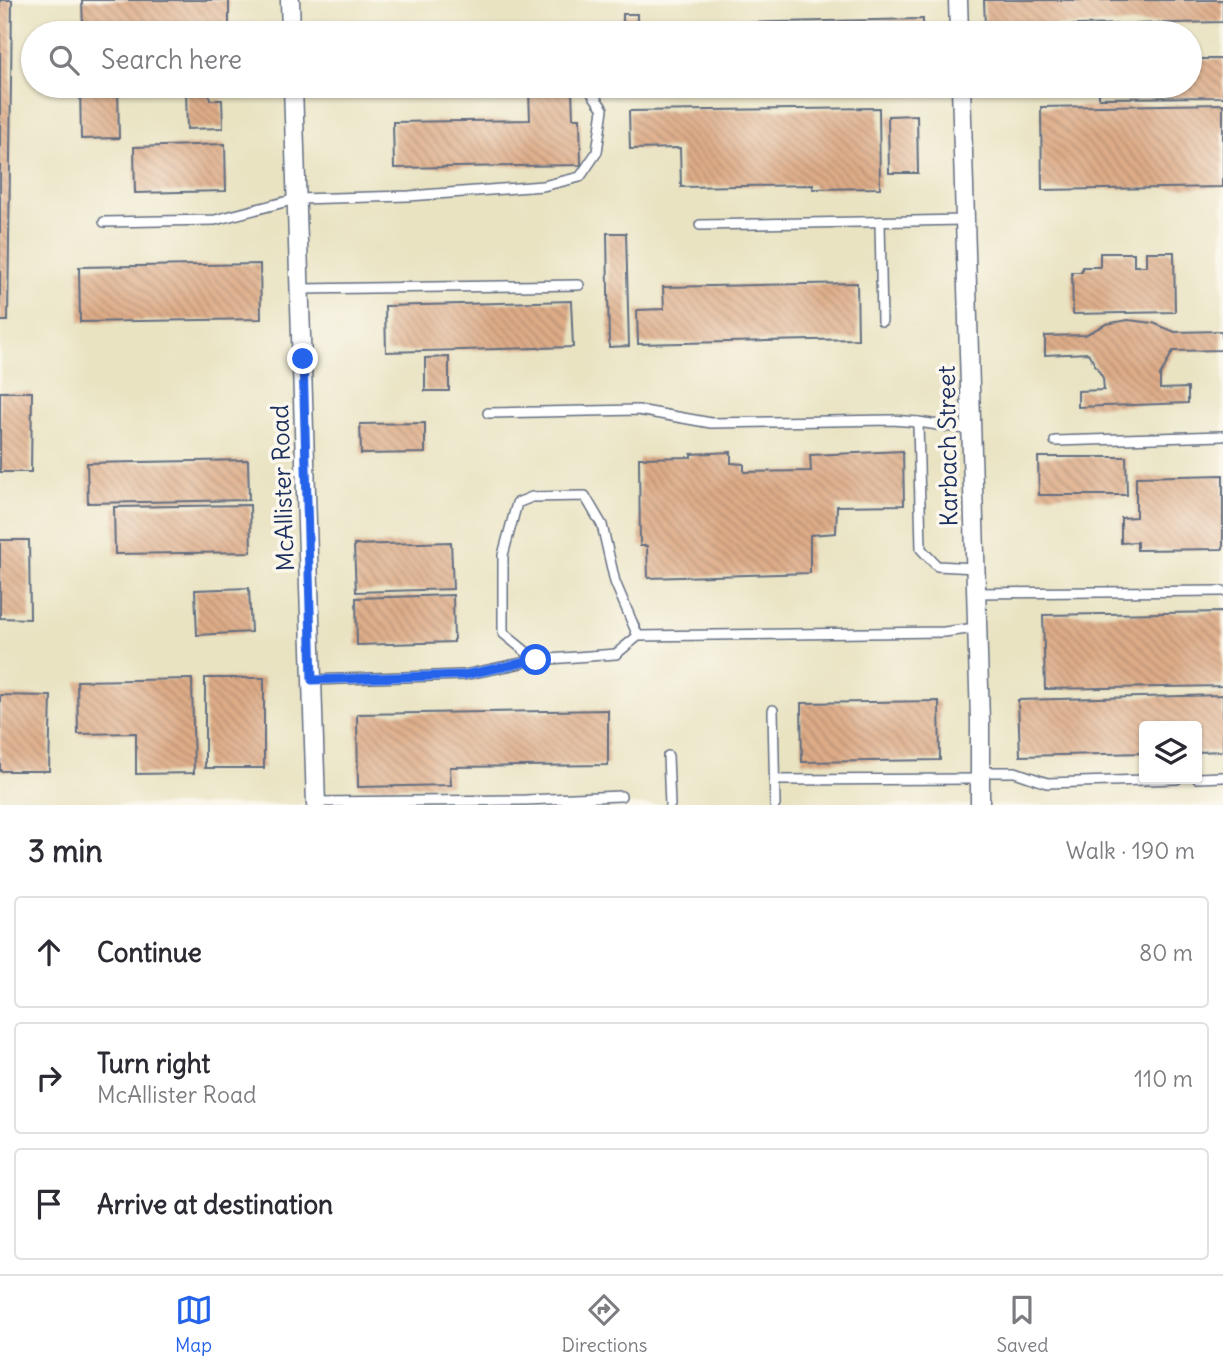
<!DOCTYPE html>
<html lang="en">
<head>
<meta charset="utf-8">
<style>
	body { margin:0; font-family:Delius,sans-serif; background:#f7f7f7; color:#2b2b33 }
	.controls { position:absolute; right:21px; bottom:21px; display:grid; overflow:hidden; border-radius:7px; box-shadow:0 2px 5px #0004 }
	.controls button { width:63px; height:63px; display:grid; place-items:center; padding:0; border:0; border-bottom:2px solid #e1e1e2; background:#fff; color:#2b2b33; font:35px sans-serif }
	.stop { position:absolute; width:21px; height:21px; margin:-16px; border:5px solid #2563eb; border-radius:50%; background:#fff }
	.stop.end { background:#2563eb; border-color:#fff; box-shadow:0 2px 7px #0008 }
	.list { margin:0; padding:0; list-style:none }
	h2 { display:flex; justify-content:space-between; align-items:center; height:91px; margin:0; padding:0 28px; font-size:30px }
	h2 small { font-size:23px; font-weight:400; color:#7c7c81 }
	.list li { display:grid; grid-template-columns:46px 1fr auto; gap:21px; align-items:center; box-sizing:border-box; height:112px; margin:0 14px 14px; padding:0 14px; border:2px solid #e1e1e2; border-radius:7px }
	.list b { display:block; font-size:26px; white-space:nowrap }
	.list p { margin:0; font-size:23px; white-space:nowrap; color:#7c7c81 }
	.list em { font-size:23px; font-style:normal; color:#7c7c81 }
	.icon { flex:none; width:38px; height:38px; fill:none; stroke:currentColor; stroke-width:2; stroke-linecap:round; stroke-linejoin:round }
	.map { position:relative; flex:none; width:1223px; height:805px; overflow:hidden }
	.search { position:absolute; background:#fff; box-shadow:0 2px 5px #0004; left:21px; right:21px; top:21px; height:77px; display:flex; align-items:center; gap:18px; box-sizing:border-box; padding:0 24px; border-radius:38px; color:#7c7c81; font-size:26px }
	.sheet { height:469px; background:#fff }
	nav { display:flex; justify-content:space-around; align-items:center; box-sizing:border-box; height:98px; border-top:2px solid #e1e1e2; background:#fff; font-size:19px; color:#7c7c81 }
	nav a { display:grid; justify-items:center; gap:4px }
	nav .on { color:#2563eb }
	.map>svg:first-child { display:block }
</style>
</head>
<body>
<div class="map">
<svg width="1223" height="805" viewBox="0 0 1223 805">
	<defs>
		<pattern id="building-back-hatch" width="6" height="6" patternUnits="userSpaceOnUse" patternTransform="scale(1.75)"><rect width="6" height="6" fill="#deac87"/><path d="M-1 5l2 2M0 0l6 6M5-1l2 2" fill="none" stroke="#b38c72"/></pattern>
	</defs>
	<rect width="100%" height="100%" fill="#fbf7ec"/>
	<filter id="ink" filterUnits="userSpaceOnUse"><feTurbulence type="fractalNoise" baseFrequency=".0143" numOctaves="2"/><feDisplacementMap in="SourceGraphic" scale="14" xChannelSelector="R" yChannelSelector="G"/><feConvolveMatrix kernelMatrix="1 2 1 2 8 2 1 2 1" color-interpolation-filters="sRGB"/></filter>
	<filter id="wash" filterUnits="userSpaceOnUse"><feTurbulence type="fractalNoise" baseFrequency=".00686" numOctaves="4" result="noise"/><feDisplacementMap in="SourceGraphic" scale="28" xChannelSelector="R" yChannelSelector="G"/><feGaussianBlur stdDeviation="1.57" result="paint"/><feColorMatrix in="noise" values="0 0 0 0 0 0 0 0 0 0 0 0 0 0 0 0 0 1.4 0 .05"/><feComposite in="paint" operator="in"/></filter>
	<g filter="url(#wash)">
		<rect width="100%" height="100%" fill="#e9e3c2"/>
		<g id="blocks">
			<g fill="url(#building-back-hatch)">
				<path d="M0 0H12L8 321H0Z"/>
				<path d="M82 0H229V25L83 29Z"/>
				<path d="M984 0H1223V22L985 27Z"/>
				<path d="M623 14H637V25L923 19V33H623Z"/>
				<path d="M1190 59H1223V97L1099 98V86H1190Z"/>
				<path d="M80 86H118L119 138 81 139Z"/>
				<path d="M572 90 573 118H580L581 165 394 168 393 122 530 120 529 91Z"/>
				<path d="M209 91 210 100H222L223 128 187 129 186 92Z"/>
				<path d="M1223 104V187L1042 190 1041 107Z"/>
				<path d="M879 108 880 188 813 189V185L681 187 680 148 630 149 629 111Z"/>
				<path d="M917 115 918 173H889L888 116Z"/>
				<path d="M225 144 226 191 135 193 134 147Z"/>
				<path d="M607 233H626L629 346 609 347Z"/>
				<path d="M1146 252H1174L1175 312 1073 314 1072 272H1082V267H1100V253H1134V266H1146Z"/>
				<path d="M260 264 261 319 80 322 79 267Z"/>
				<path d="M857 283 858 339 638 344 637 310 664 309 663 287Z"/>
				<path d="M571 301 573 347 386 352 385 306Z"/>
				<path d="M1128 320 1153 323 1175 332 1222 331V350L1173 351 1160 376V389L1188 388V403L1078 407V391L1104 390 1103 378 1088 353 1045 355V336L1085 335 1106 324Z"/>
				<path d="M449 357V391H425V358Z"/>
				<path d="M0 392H32L31 472H0Z"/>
				<path d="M425 423V453L361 454 360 424Z"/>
				<path d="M903 451 904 505 837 506 836 533 810 535V573L648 578 647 546H640L639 458 691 457V454L731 452V463L744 464V472L811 471 810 455Z"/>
				<path d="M1038 457H1126L1127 495H1039Z"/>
				<path d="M248 460 249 500 88 503 87 463Z"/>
				<path d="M1223 475V549L1137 550V542L1121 543V518L1136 517V477Z"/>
				<path d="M250 505 251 552 115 554 114 507Z"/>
				<path d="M0 540H29L30 619 0 618Z"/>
				<path d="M451 542 453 589 356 592 354 545Z"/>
				<path d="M249 588 251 632 197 635 195 590Z"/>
				<path d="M453 595 454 642 357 645 356 598Z"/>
				<path d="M1223 612V686L1045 689 1043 615Z"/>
				<rect x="205" y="678" width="59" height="90"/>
				<path d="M192 679 194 773 136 774V733L78 734 77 681Z"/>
				<path d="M0 695 51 696 49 771H0Z"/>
				<path d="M1223 695V751L1197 752V726H1144V753L1020 756 1018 700Z"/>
				<path d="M939 701 940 760 802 762 801 703Z"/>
				<path d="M608 710V765L450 767 451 785 358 787 357 714Z"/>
			</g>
		</g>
	</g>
	<g filter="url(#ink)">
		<use href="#blocks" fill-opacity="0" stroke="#636e81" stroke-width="2"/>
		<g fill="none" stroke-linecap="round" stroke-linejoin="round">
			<g stroke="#636e81" stroke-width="12">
				<g id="service">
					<path d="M738 89 902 86"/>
					<path d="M104 222 215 220 296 199 409 196 543 186 580 177 597 152 603 109 587 86"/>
					<path d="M880 222 882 321"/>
					<path d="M700 225 965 220"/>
					<path d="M300 289 579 285"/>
					<path d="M488 413 638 410 711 423 892 420 918 422 972 430"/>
					<path d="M918 422 921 549 937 566 975 568"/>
					<path d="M1055 441 1223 436"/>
					<path d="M975 593 1223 591"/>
					<path d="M638 636 615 582 602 525 585 496 532 497 517 503 503 555V633L536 660 616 654 638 636 944 632 976 628"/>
					<path d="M312 680 464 675 536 660"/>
					<path d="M773 710 775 805"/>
					<path d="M668 756 670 805"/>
					<path d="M980 772H1015L1047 783 1177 779"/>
					<path d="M1197 778 1223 777"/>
					<path d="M775 780 980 779"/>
					<path d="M316 802 526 800 621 796"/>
				</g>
			</g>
			<g stroke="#636e81" stroke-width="21">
				<g id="minor">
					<path d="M290 0 291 33"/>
					<path d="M958 0 959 33"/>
					<path d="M293 86 316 805"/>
					<path d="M961 86 980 721V805"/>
				</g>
			</g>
			<use href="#service" stroke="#fff" stroke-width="9"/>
			<use href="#minor" stroke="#fff" stroke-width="18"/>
		</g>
	</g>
	<g fill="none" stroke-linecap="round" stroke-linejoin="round" filter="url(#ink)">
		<path stroke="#2563eb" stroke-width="9" d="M303 359 312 680 464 675 536 660"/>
	</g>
	<g text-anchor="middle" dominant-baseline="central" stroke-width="7" stroke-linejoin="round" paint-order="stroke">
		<g font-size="24" fill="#1b2f5e" stroke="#fbf7ec">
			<text transform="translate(947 446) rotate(-91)">Karbach Street</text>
			<text transform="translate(282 488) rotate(-92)">McAllister Road</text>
		</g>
	</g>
</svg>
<div class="controls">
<button><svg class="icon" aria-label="layers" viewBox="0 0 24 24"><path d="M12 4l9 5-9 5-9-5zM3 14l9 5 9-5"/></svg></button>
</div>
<div class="stop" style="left:536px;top:660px"></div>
<div class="stop end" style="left:303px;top:359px"></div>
<div class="search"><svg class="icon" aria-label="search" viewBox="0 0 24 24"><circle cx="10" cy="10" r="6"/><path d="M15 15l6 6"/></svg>Search here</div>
</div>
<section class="sheet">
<h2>3 min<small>Walk · 190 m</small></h2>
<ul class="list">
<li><svg class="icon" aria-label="ahead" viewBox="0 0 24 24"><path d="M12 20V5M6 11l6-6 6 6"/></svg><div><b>Continue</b></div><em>80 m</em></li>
<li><svg class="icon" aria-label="right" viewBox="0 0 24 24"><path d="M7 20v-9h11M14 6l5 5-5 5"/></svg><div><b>Turn right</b><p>McAllister Road</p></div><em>110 m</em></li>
<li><svg class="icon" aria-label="arrive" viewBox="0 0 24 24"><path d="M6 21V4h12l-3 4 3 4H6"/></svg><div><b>Arrive at destination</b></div></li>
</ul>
</section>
<nav>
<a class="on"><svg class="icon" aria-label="map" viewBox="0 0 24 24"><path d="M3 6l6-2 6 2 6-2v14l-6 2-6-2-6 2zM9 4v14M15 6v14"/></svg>Map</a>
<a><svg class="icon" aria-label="directions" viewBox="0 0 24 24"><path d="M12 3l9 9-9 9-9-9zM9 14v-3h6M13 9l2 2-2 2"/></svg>Directions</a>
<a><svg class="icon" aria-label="saved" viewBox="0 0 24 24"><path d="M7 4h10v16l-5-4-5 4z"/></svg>Saved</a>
</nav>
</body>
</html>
